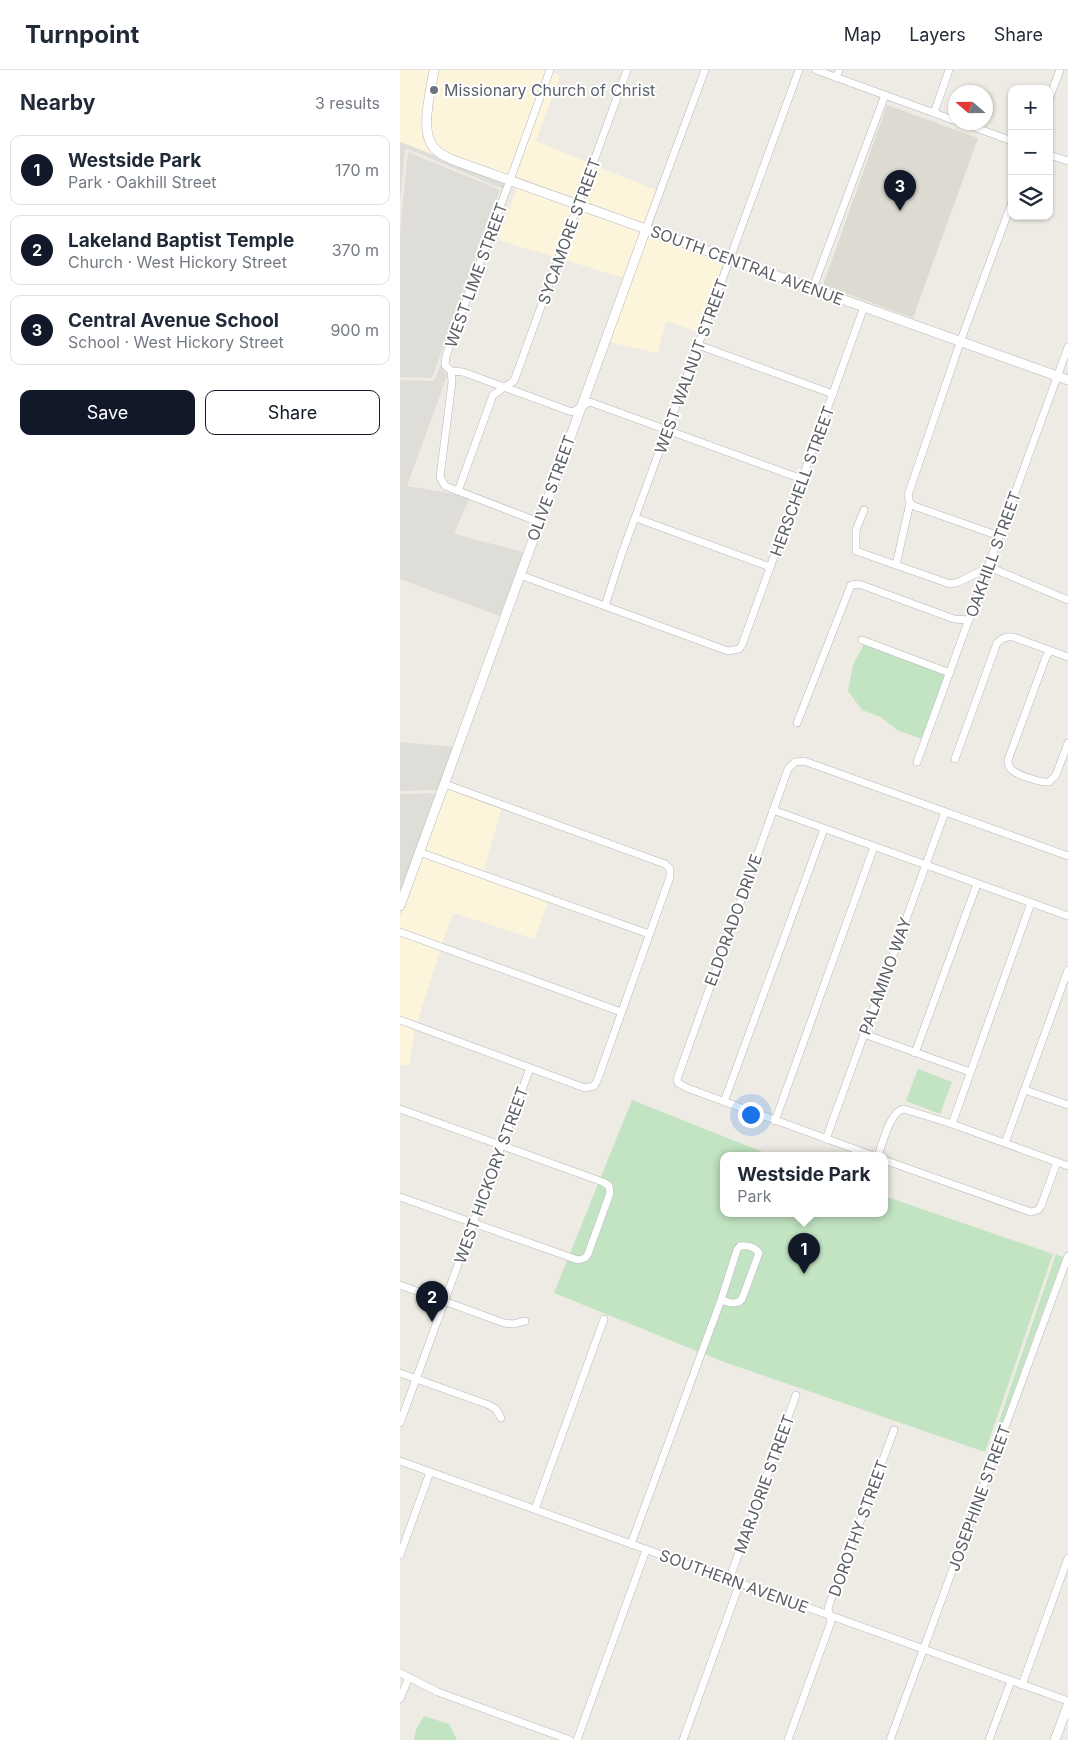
<!DOCTYPE html>
<html lang="en">
<head>
<meta charset="utf-8">
<style>
	body { margin:0; font-family:Inter,sans-serif; background:#f6f6f7; color:#1f2937 }
	.controls { position:absolute; right:15px; top:15px; display:grid; overflow:hidden; border-radius:10px; box-shadow:0 1px 4px #0004 }
	.controls button { width:45px; height:45px; display:grid; place-items:center; padding:0; border:0; border-bottom:1px solid #e0e1e3; background:#fff; color:#1f2937; font:25px sans-serif }
	.compass { position:absolute; left:548px; top:15px; width:45px; height:45px; border-radius:50%; background:#fff; box-shadow:0 1px 4px #0004; rotate:290deg }
	.you { position:absolute; left:350px; top:1044px; width:18px; height:18px; margin:-12px; border:4px solid #fff; border-radius:50%; background:#1a73e8; box-shadow:0 0 0 8px #1a73e833 }
	.badge { display:grid; place-items:center; width:32px; height:32px; border-radius:50%; background:#111827; color:#fff; font-size:16px; font-weight:700 }
	.pin { position:absolute; translate:-50% -41px; filter:drop-shadow(0 1px 2px #0008) }
	.pin::after { content:''; position:absolute; top:26px; width:18px; height:15px; background:inherit; clip-path:polygon(0 0,100% 0,50% 100%) }
	.popup { position:absolute; left:320px; top:1082px; width:168px; height:65px; box-sizing:border-box; display:grid; place-content:center; border-radius:10px; background:#fff; filter:drop-shadow(0 1px 4px #0005); font-size:16px; white-space:nowrap; color:#747a83 }
	.popup b { font-size:19px; color:#1f2937 }
	.popup::after { content:''; position:absolute; left:50%; top:100%; margin-left:-10px; border:10px solid transparent; border-top-color:#fff }
	.list { margin:0; padding:0; list-style:none }
	h2 { display:flex; justify-content:space-between; align-items:center; height:65px; margin:0; padding:0 20px; font-size:21px }
	h2 small { font-size:16px; font-weight:400; color:#747a83 }
	.list li { display:grid; grid-template-columns:32px 1fr auto; gap:15px; align-items:center; box-sizing:border-box; height:70px; margin:0 10px 10px; padding:0 10px; border:1px solid #e0e1e3; border-radius:10px }
	.list b { display:block; font-size:19px; white-space:nowrap }
	.list p { margin:0; font-size:16px; white-space:nowrap; color:#747a83 }
	.list em { font-size:16px; font-style:normal; color:#747a83 }
	.actions { display:flex; gap:10px; padding:15px 20px }
	.actions a { flex:1; padding:11px 0; border:1px solid #111827; border-radius:10px; text-align:center; font-size:18px; color:#111827 }
	.actions .main { background:#111827; color:#fff }
	.icon { flex:none; width:28px; height:28px; fill:none; stroke:currentColor; stroke-width:2; stroke-linecap:round; stroke-linejoin:round }
	.map { position:relative; flex:none; width:668px; height:1670px; overflow:hidden }
	header { display:flex; align-items:center; gap:30px; box-sizing:border-box; height:70px; padding:0 25px; background:#fff; border-bottom:1px solid #e0e1e3 }
	header strong { font-size:24px }
	nav { display:flex; gap:28px; margin-inline-start:auto; font-size:18px }
	main { display:flex }
	aside { flex:1; background:#fff }
	.map>svg:first-child { display:block }
</style>
</head>
<body>
<header>
<strong>Turnpoint</strong>
<nav><a>Map</a><a>Layers</a><a>Share</a></nav>
</header>
<main>
<aside>
<h2>Nearby<small>3 results</small></h2>
<ul class="list">
<li><span class="badge">1</span><div><b>Westside Park</b><p>Park · Oakhill Street</p></div><em>170 m</em></li>
<li><span class="badge">2</span><div><b>Lakeland Baptist Temple</b><p>Church · West Hickory Street</p></div><em>370 m</em></li>
<li><span class="badge">3</span><div><b>Central Avenue School</b><p>School · West Hickory Street</p></div><em>900 m</em></li>
</ul>
<div class="actions"><a class="main">Save</a><a>Share</a></div>
</aside>
<div class="map">
<svg width="668" height="1670" viewBox="0 0 668 1670">
	<rect width="100%" height="100%" fill="#eeebe4"/>
	<g fill="#fcf4db">
		<path d="M0 0H30L22 56V65L28 79 44 89 0 72Z"/>
		<path d="M38 0H146L108 106 55 86 43 81 34 73 30 57Z"/>
		<path d="M153 3 160 6 136 71 189 93 176 130 115 108Z"/>
		<path d="M196 96 256 120 244 155 183 133Z"/>
		<path d="M117 117 173 137 155 187 98 170Z"/>
		<path d="M181 139 241 161 224 208 162 189Z"/>
		<path d="M249 164 324 191 298 262 266 251 258 283 208 272Z"/>
		<path d="M47 719 101 739 84 801 24 780Z"/>
		<path d="M22 786 148 832 135 869 53 843 42 874 0 859V848Z"/>
		<path d="M0 866 40 881 17 953 0 947Z"/>
		<path d="M0 954 15 960 9 996 0 995Z"/>
	</g>
	<g fill="#dfddd8">
		<path d="M0 72 106 113 103 119 8 79 5 80 0 131Z"/>
		<path d="M8 82 100 120 32 308 0 307V162Z"/>
		<path d="M41 293 42 297 47 306 7 416 59 425 69 429 54 464 124 482 100 546 0 509V310L34 311Z"/>
		<path d="M0 672 54 677 38 720 0 721Z"/>
		<path d="M37 723 0 823V724Z"/>
	</g>
	<path fill="#dddad2" d="M487 35 578 68 513 248 423 215Z"/>
	<g fill="#c2e4c2">
		<path d="M464 574 545 604 522 669 497 660 481 647 462 640 448 621 453 595Z"/>
		<path d="M518 999 552 1012 540 1044 506 1031Z"/>
		<path d="M232 1030 370 1085H324V1143H484V1126L653 1184 585 1382 324 1292 154 1223Z"/>
		<path d="M656 1184 663 1187 596 1370 593 1369Z"/>
		<path d="M24 1646 49 1654 57 1670H14L16 1660Z"/>
	</g>
	<g fill="none" stroke-linecap="round" stroke-linejoin="round">
		<g stroke="#b4b6ba" stroke-width="8">
			<g id="minor">
				<path d="M416 0 556 51"/>
				<path d="M436 8 439 0"/>
				<path d="M649 29 660 0"/>
				<path d="M534 43 549 0"/>
				<path d="M560 52 612 71"/>
				<path d="M649 85 668 91"/>
				<path d="M246 159 305 0"/>
				<path d="M413 218 485 25"/>
				<path d="M298 275 433 324"/>
				<path d="M51 301 63 302 172 342 190 332 402 409"/>
				<path d="M58 421 93 325 114 311 227 0"/>
				<path d="M464 440 456 460V481L550 514 559 512 589 497 668 530"/>
				<path d="M236 448 370 497"/>
				<path d="M139 452 45 416 40 407 52 312 51 301 45 295 46 286 150 0"/>
				<path d="M599 466 514 436 510 433 508 425 562 267 612 132"/>
				<path d="M496 495 510 433"/>
				<path d="M120 505 328 581 339 579 342 575 464 237"/>
				<path d="M205 536 222 483 399 0"/>
				<path d="M462 570 550 603"/>
				<path d="M650 581 646 587 608 690C608 694 608 695 610 698 615 705 642 713 649 712L656 705 668 673"/>
				<path d="M397 653 451 515 459 514 554 549 569 550"/>
				<path d="M555 689 597 573C601 569 606 566 613 567L668 587"/>
				<path d="M517 692 668 277"/>
				<path d="M373 740 668 846"/>
				<path d="M19 782 249 864"/>
				<path d="M0 862 221 942"/>
				<path d="M0 950 185 1018 194 1016 197 1011 270 807V799L265 794 45 714"/>
				<path d="M464 964 570 1002"/>
				<path d="M515 983 577 814"/>
				<path d="M625 1020 668 1035"/>
				<path d="M324 1032 424 759"/>
				<path d="M0 1039 203 1112 209 1116 210 1123 188 1184 185 1188 178 1190 0 1127"/>
				<path d="M375 1051 474 777"/>
				<path d="M552 1054 631 833"/>
				<path d="M426 1069 545 742"/>
				<path d="M605 1073 668 900"/>
				<path d="M471 1085 287 1018 278 1013 277 1009 388 699 395 692 404 691 668 786"/>
				<path d="M478 1085C483 1073 490 1041 504 1039L552 1054 668 1096"/>
				<path d="M484 1090 631 1142 638 1140 641 1136 657 1092"/>
				<path d="M0 1215 104 1253 113 1254 125 1251"/>
				<path d="M0 1303 89 1335 96 1339 101 1348"/>
				<path d="M0 1353 130 998"/>
				<path d="M0 1391 668 1631"/>
				<path d="M135 1439 204 1249"/>
				<path d="M231 1474 321 1230 337 1180 340 1176C347 1175 355 1177 359 1183L342 1229C336 1236 328 1232 321 1230"/>
				<path d="M0 1485 30 1402"/>
				<path d="M0 1603 38 1622 170 1670"/>
				<path d="M622 1615 668 1488"/>
				<path d="M0 1629 9 1607"/>
				<path d="M177 1670 246 1480"/>
				<path d="M283 1670 338 1518 329 1510 396 1325"/>
				<path d="M388 1670 431 1552 428 1538 494 1360"/>
				<path d="M490 1670 668 1186"/>
				<path d="M589 1670 611 1611"/>
			</g>
		</g>
		<g stroke="#b4b6ba" stroke-width="10">
			<g id="tertiary">
				<path d="M246 159 668 310"/>
				<path d="M655 1670 668 1635"/>
			</g>
		</g>
		<g stroke="#b6b8bd" stroke-width="10">
			<path id="secondary" d="M0 836 246 159 53 90C47 87 41 85 36 80 18 65 31 21 34 0"/>
		</g>
		<use href="#minor" stroke="#fff" stroke-width="7"/>
		<use href="#tertiary" stroke="#fff" stroke-width="9"/>
		<use href="#secondary" stroke="#fff" stroke-width="9"/>
	</g>
	<circle fill="#6b7280" stroke="#fff" stroke-width="2" cx="34" cy="20" r="5"/>
	<g text-anchor="middle" dominant-baseline="central" stroke-width="4" stroke-linejoin="round" paint-order="stroke">
		<g font-size="16" fill="#5b616d" stroke="#fff" text-anchor="start">
			<text x="44" y="20">Missionary Church of Christ</text>
		</g>
		<g font-size="16" fill="#5c5f64" stroke="#fff">
			<text transform="translate(169 161) rotate(-70)">SYCAMORE STREET</text>
			<text transform="translate(347 195) rotate(20)">SOUTH CENTRAL AVENUE</text>
			<text transform="translate(76 205) rotate(-70)">WEST LIME STREET</text>
			<text transform="translate(291 296) rotate(-70)">WEST WALNUT STREET</text>
			<text transform="translate(402 411) rotate(-70)">HERSCHELL STREET</text>
			<text transform="translate(151 418) rotate(-70)">OLIVE STREET</text>
			<text transform="translate(593 484) rotate(-70)">OAKHILL STREET</text>
			<text transform="translate(333 850) rotate(-70)">ELDORADO DRIVE</text>
			<text transform="translate(485 906) rotate(-70)">PALAMINO WAY</text>
			<text transform="translate(91 1105) rotate(-70)">WEST HICKORY STREET</text>
			<text transform="translate(364 1414) rotate(-70)">MARJORIE STREET</text>
			<text transform="translate(579 1428) rotate(-70)">JOSEPHINE STREET</text>
			<text transform="translate(458 1458) rotate(-70)">DOROTHY STREET</text>
			<text transform="translate(334 1511) rotate(20)">SOUTHERN AVENUE</text>
		</g>
	</g>
</svg>
<div class="controls">
<button>+</button>
<button>−</button>
<button><svg class="icon" aria-label="layers" viewBox="0 0 24 24"><path d="M12 4l9 5-9 5-9-5zM3 14l9 5 9-5"/></svg></button>
</div>
<svg class="compass" viewBox="-18 -18 36 36"><path d="M0-13l5 13h-10z" fill="#e53935"/><path d="M0 13l5-13h-10z" fill="#747a83"/></svg>
<div class="you"></div>
<div class="pin badge" style="left:404px;top:1204px">1</div>
<div class="popup"><b>Westside Park</b>Park</div>
<div class="pin badge" style="left:32px;top:1252px">2</div>
<div class="pin badge" style="left:500px;top:141px">3</div>
</div>
</main>
</body>
</html>
